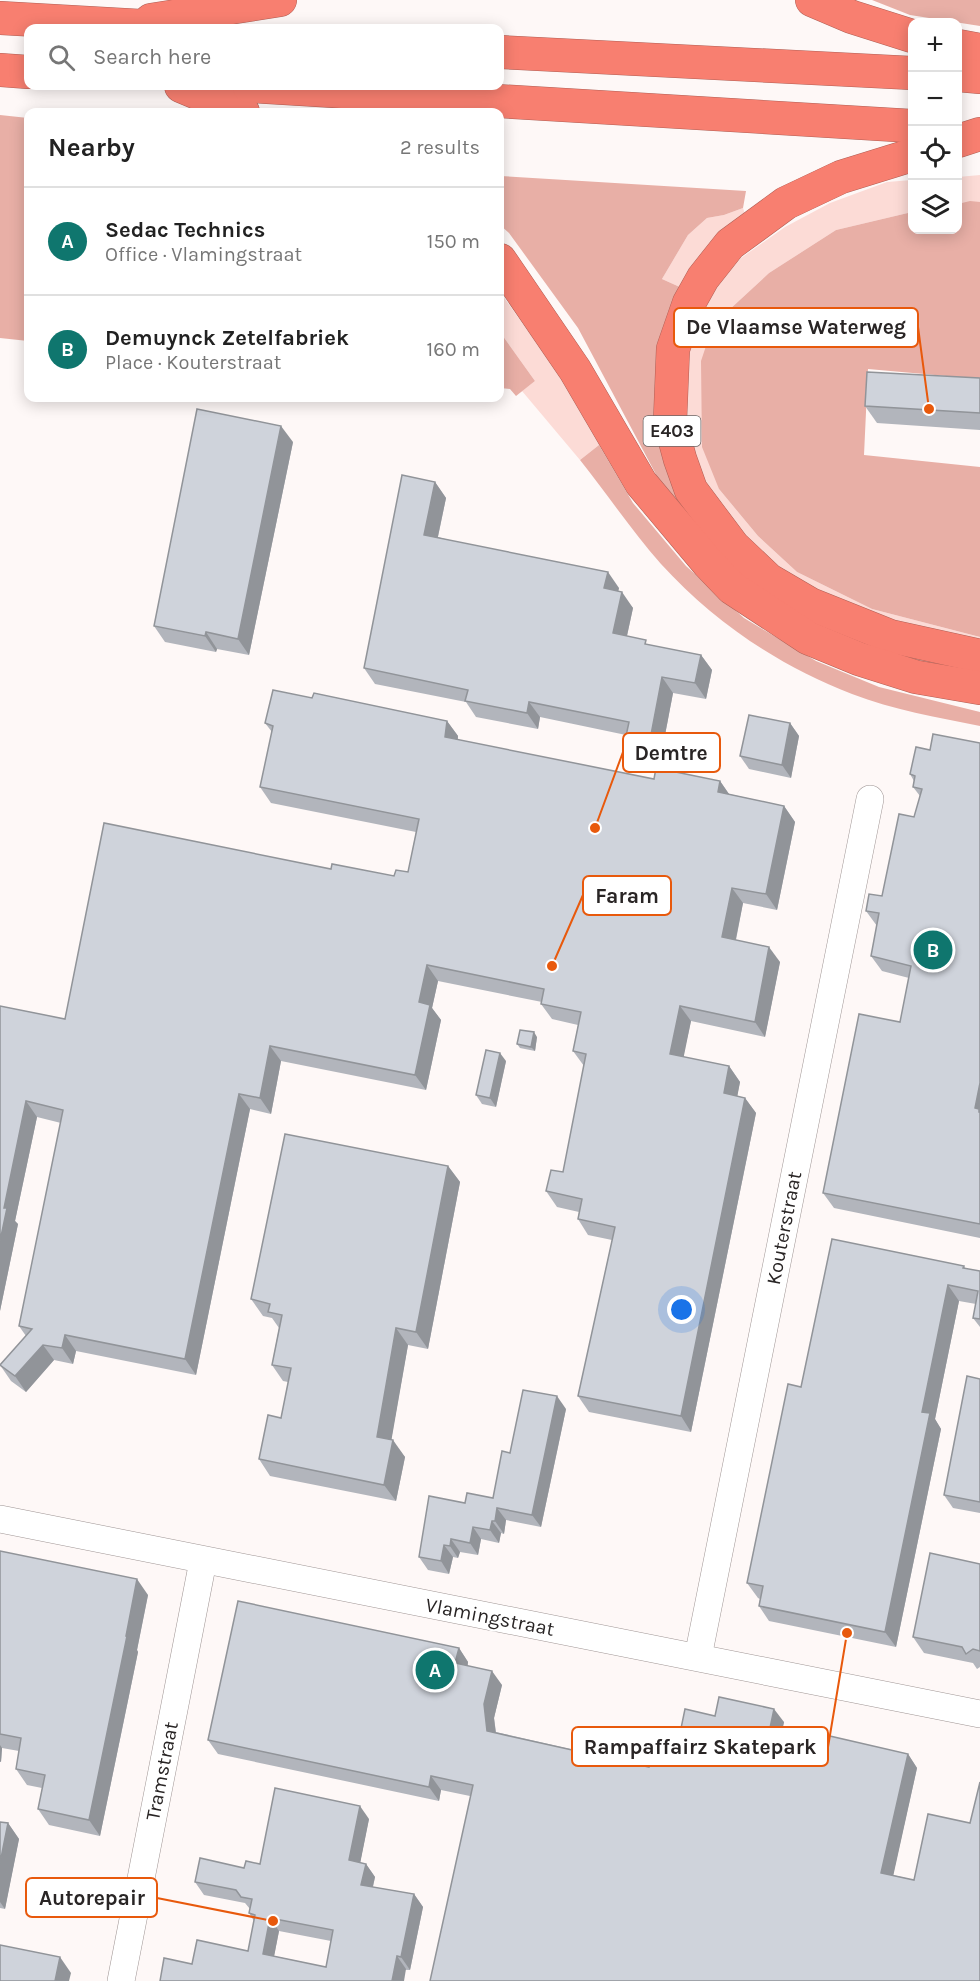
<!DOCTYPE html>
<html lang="en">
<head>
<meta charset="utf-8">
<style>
	body { margin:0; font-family:Karla,sans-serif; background:#f6f6f6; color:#222 }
	.controls { position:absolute; right:18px; top:18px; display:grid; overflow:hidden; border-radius:12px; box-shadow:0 3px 15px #0003 }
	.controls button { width:54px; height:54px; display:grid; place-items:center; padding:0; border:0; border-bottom:2px solid #e0e0e0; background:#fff; color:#222; font:30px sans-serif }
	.you { position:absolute; left:682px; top:1310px; width:21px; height:21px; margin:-15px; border:4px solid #fff; border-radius:50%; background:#1a73e8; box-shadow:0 0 0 9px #1a73e833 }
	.badge { display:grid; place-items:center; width:39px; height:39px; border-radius:50%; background:#0f766e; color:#fff; font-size:20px; font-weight:700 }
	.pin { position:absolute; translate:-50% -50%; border:3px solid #fff; box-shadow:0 2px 6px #0006 }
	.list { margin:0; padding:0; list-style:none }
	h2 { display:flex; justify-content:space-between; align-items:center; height:78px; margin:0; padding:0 24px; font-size:26px }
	h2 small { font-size:20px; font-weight:400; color:#767676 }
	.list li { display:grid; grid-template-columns:39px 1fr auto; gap:18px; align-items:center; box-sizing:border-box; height:108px; padding:0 24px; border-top:2px solid #e0e0e0 }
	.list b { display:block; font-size:22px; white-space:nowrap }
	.list p { margin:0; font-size:20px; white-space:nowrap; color:#767676 }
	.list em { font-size:20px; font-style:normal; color:#767676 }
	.icon { flex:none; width:33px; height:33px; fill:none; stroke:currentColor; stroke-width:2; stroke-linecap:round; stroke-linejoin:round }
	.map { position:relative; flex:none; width:980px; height:1981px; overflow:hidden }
	.search { position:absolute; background:#fff; box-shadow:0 3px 15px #0003; left:24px; top:24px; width:480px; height:66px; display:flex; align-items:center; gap:15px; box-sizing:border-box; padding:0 21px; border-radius:12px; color:#767676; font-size:22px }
	.panel { position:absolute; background:#fff; box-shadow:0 3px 15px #0003; left:24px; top:108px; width:480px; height:294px; border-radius:12px }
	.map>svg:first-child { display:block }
</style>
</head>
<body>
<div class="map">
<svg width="980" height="1981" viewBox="0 0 980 1981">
	<rect width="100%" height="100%" fill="#fef8f7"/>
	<g fill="#fcdbd6">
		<path d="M980 175V202L958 204V177Z"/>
		<path d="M912 180V212L836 230 769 273 729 310 710 334 719 489 758 536 797 572 872 609 980 637V643L909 630 787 578 734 531 704 486 681 402 687 356 701 313 718 285 741 258 785 227 830 203 887 182Z"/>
		<path d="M743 208 746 217 682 288 662 279 688 235 707 218 724 215Z"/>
		<path d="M500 292 553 366 599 445 580 460 522 391 535 381 500 332Z"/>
	</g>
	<g fill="#e8afa6">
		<path d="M872 0H980V26L910 15Z"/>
		<path d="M0 115 28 118V341L0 338Z"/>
		<path d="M500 176 746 191 743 208 724 215 707 218 688 235 662 279 682 288 657 395 733 556 980 667 916 666 804 622 668 497 578 328 509 233 500 225Z"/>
		<path d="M970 201 980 202V379L868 369 864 455 980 467V637L872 609 797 572 758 536 719 489 702 447 701 361 710 334 729 310 769 273 836 230 912 212V230H958V204Z"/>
		<path d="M500 332 535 381 516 396 510 389 500 388Z"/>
		<path d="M599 445 633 503 686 566 744 618 816 661 879 687 980 712V726C937 717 893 710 852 694 779 666 714 622 661 564 632 531 607 494 580 460Z"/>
	</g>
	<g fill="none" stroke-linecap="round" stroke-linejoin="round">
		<g stroke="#9f9594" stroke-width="28">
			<g id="minor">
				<path d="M0 1519 980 1714"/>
				<path d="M698 1657 870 799"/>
				<path d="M121 1981 203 1561"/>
			</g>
		</g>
		<g stroke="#b06056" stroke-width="34">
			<g id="highway">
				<path d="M812 0 852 17 912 36"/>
				<path d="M0 18 177 28"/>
				<path d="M151 20 280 0"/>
				<path d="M958 46 980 50"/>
				<path d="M500 52 912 73"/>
				<path d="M0 70 28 72"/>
				<path d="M958 75 980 77"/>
				<path d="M181 86 243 112"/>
				<path d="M249 86 912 126"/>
				<path d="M958 141 980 134"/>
				<path d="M912 155 841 177 786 203 730 244 703 278 689 303 673 349 670 422 680 459 691 490 733 546 769 580 810 604 890 636 980 656"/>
				<path d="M500 260 575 370 641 483 708 563 732 588 808 638 859 659 916 677 980 688"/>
			</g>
		</g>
		<use href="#minor" stroke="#fff" stroke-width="27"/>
		<use href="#highway" stroke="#f87f70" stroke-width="33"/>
	</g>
	<g fill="#b2b5bc" fill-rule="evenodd">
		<path d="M980 378V430L877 423 865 406Z"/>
		<path d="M293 442 249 655 217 649 216 652 165 642 154 626Z"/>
		<path d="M435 482 446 498 438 537 619 588 618 591 633 608 627 636 649 645 701 655 712 670 706 699 673 693 661 756 637 751 626 735 540 717 538 729 476 717 466 702 375 684 364 668Z"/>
		<path d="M312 698 447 721 458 736V740L654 779 720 781 729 794 784 806 795 822 777 910 743 903 736 940 780 962 765 1037 691 1021 683 1057 729 1066 740 1082 737 1096 745 1098 756 1113 691 1432 589 1412 578 1396 612 1240 588 1235 578 1219 579 1212 557 1207 546 1191 563 1172 584 1066 573 1051 578 1025 552 1019 541 1004 542 1002 438 981 432 1008 441 1020 426 1090 281 1061 271 1114 250 1109 196 1375 76 1351 73 1364 54 1360 26 1392 11 1381 0 1365 26 1336 19 1326 61 1123 37 1117 15 1221 18 1224 0 1311V1006L65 1019 331 869 394 876 408 872 416 832 271 803 260 787 272 732 265 723Z"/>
		<path d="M790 723 799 736 791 778 749 769 740 756Z"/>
		<path d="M980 743V1238L834 1208 823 1193 900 1022 909 978 882 971 871 956 877 926 866 911 882 896 914 817 920 796 913 787 914 781 910 774 930 750Z"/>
		<path d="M537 1037 535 1051 520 1048 517 1044Z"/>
		<path d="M506 1061 496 1107 482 1104 476 1095Z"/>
		<path d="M448 1166 460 1182 428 1349 408 1345 391 1440 405 1457 396 1501 270 1476 259 1459 281 1418 288 1382 283 1381 272 1365 279 1328 272 1318 263 1316 251 1299Z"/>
		<path d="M964 1266 966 1269 980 1271V1327L973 1318 976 1304 959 1301 935 1419 941 1429 896 1647 769 1621 759 1606 760 1599 758 1598 747 1583 801 1387Z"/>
		<path d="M980 1379V1513L953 1508 944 1495Z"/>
		<path d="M566 1409 541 1527 506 1520 504 1534 501 1533 499 1543 481 1539 478 1555 460 1552 458 1558 453 1557 449 1574 428 1570 419 1557 465 1503 493 1498 510 1453Z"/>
		<path d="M0 1551 148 1595 137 1650 138 1652 100 1836 49 1825 38 1809 42 1788 27 1785 16 1769 19 1751 2 1748 1 1762H0Z"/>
		<path d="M980 1564V1667L977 1669 973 1663 924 1653 913 1637Z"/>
		<path d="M459 1648 468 1662V1666L502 1685 494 1718 496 1732 649 1767 678 1743 715 1716 784 1722 782 1730 807 1736 908 1754 917 1768 893 1875 914 1880 970 1823 980 1981 470 1796 441 1790 439 1801 218 1754 208 1740Z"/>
		<path d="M369 1819 360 1863 366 1864 375 1877 373 1887 414 1894 423 1907 410 1970 192 1964 248 1951 254 1921 249 1913 250 1909 245 1903 204 1895 195 1882 260 1864ZM279 1931 331 1941 326 1967 274 1956Z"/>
		<path d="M0 1822 8 1823 19 1839 5 1909 0 1908Z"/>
	</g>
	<g fill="#919499">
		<path d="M281 426 293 442 249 655 238 639Z"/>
		<path d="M435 482 446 498 435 550 424 535Z"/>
		<path d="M608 572 619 588 615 604 604 588Z"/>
		<path d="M622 592 633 608 624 649 613 633Z"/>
		<path d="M206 632 217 649 216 652 205 636Z"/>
		<path d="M701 655 712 670 706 699 695 683Z"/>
		<path d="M662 677 673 693 661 756 650 740Z"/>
		<path d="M529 702 540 717 538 729 527 713Z"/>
		<path d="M447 721 458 736 456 753 445 737Z"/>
		<path d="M790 723 799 736 791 778 782 765Z"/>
		<path d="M720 781 731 797 718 792Z"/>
		<path d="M784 806 795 822 777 910 766 894Z"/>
		<path d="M732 888 743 903 733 953 722 937Z"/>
		<path d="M769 947 780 962 765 1037 755 1022Z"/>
		<path d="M427 965 438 981 432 1008 441 1020 426 1090 415 1075 419 1002Z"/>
		<path d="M680 1006 691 1021 681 1070 670 1054Z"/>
		<path d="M534 1032 537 1037 535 1051 531 1047Z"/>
		<path d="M270 1046 281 1061 271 1114 260 1098Z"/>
		<path d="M500 1053 506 1061 496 1107 490 1098Z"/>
		<path d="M729 1066 740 1082 735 1109 724 1093Z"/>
		<path d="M980 1083V1115L975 1108Z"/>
		<path d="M239 1094 250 1109 196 1375 185 1359Z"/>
		<path d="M745 1098 756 1113 691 1432 681 1416Z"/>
		<path d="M26 1101 37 1117 15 1221 18 1224 0 1311V1241L4 1208Z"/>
		<path d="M448 1166 460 1182 428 1349 416 1332Z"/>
		<path d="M948 1285 959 1301 935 1419 941 1429 896 1647 885 1632 922 1412Z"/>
		<path d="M396 1328 408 1345 389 1454 377 1437Z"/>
		<path d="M65 1335 76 1351 73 1364 62 1348Z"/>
		<path d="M43 1345 54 1360 26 1392 15 1376Z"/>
		<path d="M557 1396 566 1409 541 1527 532 1515Z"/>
		<path d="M393 1440 405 1457 396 1501 384 1485Z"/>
		<path d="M497 1508 506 1520 504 1534 495 1521Z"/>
		<path d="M492 1521 501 1533 499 1543 490 1530Z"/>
		<path d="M473 1527 481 1539 478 1555 470 1543Z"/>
		<path d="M451 1539 460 1552 458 1558 450 1546Z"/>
		<path d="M444 1545 453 1557 449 1574 441 1561Z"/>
		<path d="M137 1579 148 1595 137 1650 138 1652 100 1836 89 1820Z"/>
		<path d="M459 1648 468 1662 465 1677 455 1663Z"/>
		<path d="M492 1671 502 1685 494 1718 497 1744 487 1731 484 1704Z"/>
		<path d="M774 1709 784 1722 780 1741 770 1728Z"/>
		<path d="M0 1745 2 1748 1 1762 0 1761Z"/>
		<path d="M908 1754 917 1768 891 1886 881 1873Z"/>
		<path d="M431 1776 441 1790 439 1801 429 1787Z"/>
		<path d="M360 1806 369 1819 358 1874 349 1860Z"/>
		<path d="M8 1823 19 1839 5 1909 0 1902V1863Z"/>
		<path d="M366 1864 375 1877 370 1898 361 1885Z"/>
		<path d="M414 1894 423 1907 410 1970 401 1957Z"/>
		<path d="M270 1918 279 1931 272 1967 263 1954Z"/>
		<path d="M397 1956 406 1969 404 1981H392Z"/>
		<path d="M60 1957 71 1973 69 1981H55Z"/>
	</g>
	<g fill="#cfd3db" stroke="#919499" stroke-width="1.5" fill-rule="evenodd">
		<path d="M867 372 980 378V413L865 406Z"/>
		<path d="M197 409 281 426 238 639 206 632 205 636 154 626Z"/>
		<path d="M402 475 435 482 424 535 608 572 604 588 622 592 613 633 646 640 645 644 701 655 695 683 662 677 650 740 626 736 629 722 529 702 527 713 465 701 468 690 364 668Z"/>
		<path d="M273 690 312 698 314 693 447 721 445 737 654 779 656 768 720 781 718 792 784 806 766 894 732 888 722 937 769 947 755 1022 680 1006 670 1054 729 1066 724 1093 745 1098 681 1416 578 1396 615 1227 578 1219 582 1199 546 1191 551 1170 563 1172 586 1054 573 1051 581 1012 541 1004 544 989 427 965 419 1002 430 1005 415 1075 270 1046 260 1098 239 1094 185 1359 65 1335 62 1348 43 1345 15 1376 0 1365 32 1329 19 1326 63 1110 26 1101 4 1208H7L0 1241V1006L65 1019 104 823 331 869 332 864 394 876 396 870 408 872 419 819 260 787 273 726 265 723Z"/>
		<path d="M749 715 790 723 782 765 740 756Z"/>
		<path d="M933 734 980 743V1083L975 1108 979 1109V1112H980V1224L823 1193 859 1014 900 1022 911 966 871 956 879 913 866 911 869 894 882 896 899 814 914 817 922 789 913 787 915 776 910 774 916 747 930 750Z"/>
		<path d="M520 1030 534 1032 531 1047 517 1044Z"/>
		<path d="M486 1050 500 1053 490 1098 476 1095Z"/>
		<path d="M285 1134 448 1166 416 1332 396 1328 377 1437 393 1440 384 1485 259 1459 268 1415 281 1418 291 1368 272 1365 282 1315 268 1312 270 1304 251 1299Z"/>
		<path d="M832 1239 964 1266 963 1268 980 1271V1319L973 1318 978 1291 948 1285 922 1412 930 1413 885 1632 759 1606 763 1586 747 1583 788 1384 801 1387Z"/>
		<path d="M967 1376 980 1379V1502L944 1495Z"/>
		<path d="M523 1390 557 1396 532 1515 497 1508 495 1521H492L490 1530 473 1527 470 1543 451 1539 450 1546 444 1545 441 1561 419 1557 429 1496 465 1503 467 1493 493 1498 502 1451 510 1453Z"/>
		<path d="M0 1551 137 1579 126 1636H127L89 1820 38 1809 45 1775 16 1769 21 1738 0 1734Z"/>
		<path d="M930 1553 980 1564V1651L973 1649 966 1654 962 1647 913 1637Z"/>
		<path d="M238 1601 459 1648 455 1663 492 1671 484 1704 487 1731 649 1767 656 1739 678 1743 685 1709 715 1716 719 1697 774 1709 770 1728 807 1736 808 1731 908 1754 881 1873 914 1880 928 1814 970 1823 980 1782V1981H430L473 1785 431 1776 429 1787 208 1740Z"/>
		<path d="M275 1788 360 1806 349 1860 366 1864 361 1885 414 1894 401 1957 397 1956 392 1981H160L164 1958 192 1964 197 1940 248 1951 255 1915 249 1913 252 1899 241 1897 236 1890 195 1882 200 1858 244 1868 246 1861 260 1864ZM270 1918 333 1930 326 1967 263 1954Z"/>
		<path d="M0 1822 8 1823 0 1863Z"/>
		<path d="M0 1945 60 1957 55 1981H0Z"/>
	</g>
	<g text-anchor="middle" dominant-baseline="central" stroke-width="4.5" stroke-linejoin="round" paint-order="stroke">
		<rect fill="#fff" stroke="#696666" stroke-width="1.5" x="643.5" y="416" width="57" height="30" rx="4.5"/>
		<g font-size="18" font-weight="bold" fill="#292525">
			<text x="672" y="431">E403</text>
		</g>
		<g font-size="20" fill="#292525" stroke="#fff">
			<text transform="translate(784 1228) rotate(-79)">Kouterstraat</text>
			<text transform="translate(490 1617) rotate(11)">Vlamingstraat</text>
			<text transform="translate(162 1771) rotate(-79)">Tramstraat</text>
		</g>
	</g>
	<path fill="none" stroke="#e8590c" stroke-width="2" d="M929 409L918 327M595 828L623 752M552 966L583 895M847 1633L828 1747M273 1921L157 1898"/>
	<g fill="#e8590c" stroke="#fff" stroke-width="2">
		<circle cx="929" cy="409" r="6"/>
		<circle cx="595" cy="828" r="6"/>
		<circle cx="552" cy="966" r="6"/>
		<circle cx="847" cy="1633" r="6"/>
		<circle cx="273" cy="1921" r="6"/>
	</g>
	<g fill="#fff" stroke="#e8590c" stroke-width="2">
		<rect x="674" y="308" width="244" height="39" rx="6"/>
		<rect x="623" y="733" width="97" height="39" rx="6"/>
		<rect x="583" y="876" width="88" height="39" rx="6"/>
		<rect x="572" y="1727" width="256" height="39" rx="6"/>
		<rect x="26" y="1878" width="131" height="39" rx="6"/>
	</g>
	<g font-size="21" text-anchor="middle" font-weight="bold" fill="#292525">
		<text x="796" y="334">De Vlaamse Waterweg</text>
		<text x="671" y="760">Demtre</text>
		<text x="627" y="903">Faram</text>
		<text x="700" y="1754">Rampaffairz Skatepark</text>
		<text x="92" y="1905">Autorepair</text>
	</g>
</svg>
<div class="controls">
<button>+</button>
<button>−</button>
<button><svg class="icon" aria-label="locate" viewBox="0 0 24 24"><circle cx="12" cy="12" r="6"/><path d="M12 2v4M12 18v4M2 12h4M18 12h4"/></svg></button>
<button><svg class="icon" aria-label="layers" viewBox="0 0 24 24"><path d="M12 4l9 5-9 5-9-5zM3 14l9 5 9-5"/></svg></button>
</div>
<div class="you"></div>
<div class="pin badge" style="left:435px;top:1670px">A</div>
<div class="pin badge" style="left:933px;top:950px">B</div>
<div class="search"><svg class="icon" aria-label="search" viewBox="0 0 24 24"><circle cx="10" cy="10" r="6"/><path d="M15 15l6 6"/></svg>Search here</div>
<section class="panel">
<h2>Nearby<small>2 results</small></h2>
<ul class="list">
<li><span class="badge">A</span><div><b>Sedac Technics</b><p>Office · Vlamingstraat</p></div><em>150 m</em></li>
<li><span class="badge">B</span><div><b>Demuynck Zetelfabriek</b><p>Place · Kouterstraat</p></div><em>160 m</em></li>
</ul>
</section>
</div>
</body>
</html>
